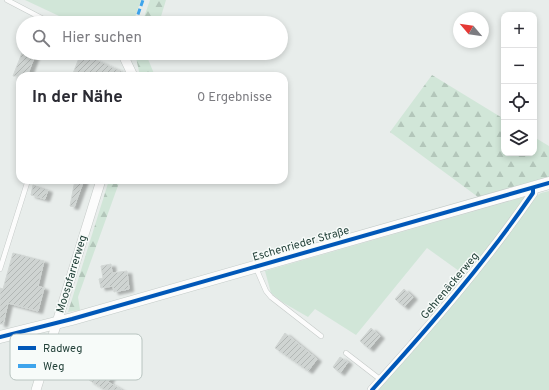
<!DOCTYPE html>
<html lang="de">
<head>
<meta charset="utf-8">
<style>
	body { margin:0; font-family:Overpass,sans-serif; background:#f7f7f7; color:#2b2b33 }
	.controls { position:absolute; right:12px; top:12px; display:grid; overflow:hidden; border-radius:8px; box-shadow:0 2px 6px #0003 }
	.controls button { width:36px; height:36px; display:grid; place-items:center; padding:0; border:0; border-bottom:1px solid #e1e1e2; background:#fff; color:#2b2b33; font:20px sans-serif }
	.compass { position:absolute; left:453px; top:12px; width:36px; height:36px; border-radius:50%; background:#fff; box-shadow:0 2px 6px #0003; rotate:299deg }
	.list { margin:0; padding:0; list-style:none }
	h2 { display:flex; justify-content:space-between; align-items:center; height:52px; margin:0; padding:0 16px; font-size:17px }
	h2 small { font-size:13px; font-weight:400; color:#7c7c81 }
	.icon { flex:none; width:22px; height:22px; fill:none; stroke:currentColor; stroke-width:2; stroke-linecap:round; stroke-linejoin:round }
	.map { position:relative; flex:none; width:549px; height:390px; overflow:hidden }
	.search { position:absolute; background:#fff; box-shadow:0 2px 6px #0003; left:16px; top:16px; width:272px; height:44px; display:flex; align-items:center; gap:10px; box-sizing:border-box; padding:0 14px; border-radius:22px; color:#7c7c81; font-size:15px }
	.panel { position:absolute; background:#fff; box-shadow:0 2px 6px #0003; left:16px; top:72px; width:272px; height:112px; border-radius:12px }
	.map>svg:first-child { display:block }
</style>
</head>
<body>
<div class="map">
<svg width="549" height="390" viewBox="0 0 549 390">
	<defs>
		<pattern id="forest-firs" width="22" height="20" patternUnits="userSpaceOnUse"><rect width="22" height="20" fill="#d1e6d8"/><path d="M5 1l3.5 6h-7zM16 11l3.5 6h-7z" fill="#b3c6ba"/></pattern>
		<pattern id="building-hatch" width="6" height="6" patternUnits="userSpaceOnUse"><rect width="6" height="6" fill="#cfd4d2"/><path d="M-1 1l2-2M0 6l6-6M5 7l2-2" fill="none" stroke="#b2b7b5"/></pattern>
		<filter id="shadow"><feDropShadow dx="4.5" dy="2.5" stdDeviation="1" flood-color="#0004"/></filter>
	</defs>
	<rect width="100%" height="100%" fill="#e8edeb"/>
	<g fill="#d1e6d8">
		<path d="M25 0H141L133 23H74Z"/>
		<path d="M549 191V390H376L515 225 536 196 541 193Z"/>
		<path d="M524 197V201L471 273 462 267 459 271 427 248 356 335 315 309 308 317 282 302 271 293 265 271Z"/>
	</g>
	<g fill="url(#forest-firs)">
		<path d="M150 0H166L159 23H142Z"/>
		<path d="M135 53H150L148 59 155 76H140Z"/>
		<path d="M432 75 504 119V153H534V137L549 146V177L478 197 390 132Z"/>
		<path d="M109 180H120L78 297 80 310 68 312Z"/>
	</g>
	<g fill="url(#building-hatch)" stroke="#d1d6d4" filter="url(#shadow)">
		<path d="M22 53H36L27 76H13Z"/>
		<path d="M81 53 125 73 126 76H72Z"/>
		<path d="M75 180H84L74 207 70 206Z"/>
		<path d="M33 185 48 190 45 199 31 195Z"/>
		<path d="M13 253 44 261 38 286 44 288 38 311 8 303 3 324H0V288L3 289Z"/>
		<path d="M111 264 112 273 127 271 129 289 114 292 113 286 101 288 99 279 103 278 101 266Z"/>
		<path d="M404 289 413 297 404 307 395 299Z"/>
		<path d="M371 328 380 336 369 349 360 341Z"/>
		<path d="M285 333 317 359 308 371 275 348Z"/>
		<path d="M340 357 348 362 340 373 333 367Z"/>
		<path d="M97 366 112 374 108 382 122 390H105L89 380Z"/>
	</g>
	<g fill="none" stroke-linecap="round" stroke-linejoin="round">
		<g stroke="#c5cac8" stroke-width="5.5">
			<g id="lane">
				<path d="M7 0 51 23"/>
				<path d="M116 53 124 57"/>
				<path d="M256 268 266 291 271 297 321 336"/>
				<path d="M0 269 28 180"/>
				<path d="M346 353 381 380"/>
			</g>
		</g>
		<g stroke="#c5cac8" stroke-width="10">
			<g id="street">
				<path d="M124 57 133 76"/>
				<path d="M36 390 101 180"/>
				<path d="M372 390C429 327 485 263 533 193V188"/>
			</g>
		</g>
		<g stroke="#c3cbc8" stroke-width="13">
			<path id="secondary" d="M0 337 72 319 549 183"/>
		</g>
		<use href="#lane" stroke="#fcfcfc" stroke-width="4.5"/>
		<use href="#street" stroke="#fcfcfc" stroke-width="9"/>
		<use href="#secondary" stroke="#fcfcfc" stroke-width="12"/>
		<g stroke="#3ea4ec" stroke-width="3" stroke-dasharray="6 3" stroke-linecap="butt">
			<path d="M135 23 143 0"/>
			<path d="M124 57 126 53"/>
		</g>
		<g stroke="#f7fbf9" stroke-width="6">
			<g id="cycleway">
				<path d="M0 337 72 319 549 183"/>
				<path d="M372 390C429 327 485 263 533 193V188"/>
			</g>
		</g>
		<use href="#cycleway" stroke="#0057b8" stroke-width="4"/>
	</g>
	<g text-anchor="middle" dominant-baseline="central" stroke-width="3" stroke-linejoin="round" paint-order="stroke">
		<g font-size="11" fill="#24423a" stroke="#f7fbf9">
			<text transform="translate(301 244) rotate(-16)">Eschenrieder Straße</text>
			<text transform="translate(72 274) rotate(-73)">Moospfarrerweg</text>
			<text transform="translate(450 286) rotate(-50)">Gehrenäckerweg</text>
		</g>
	</g>
	<rect x="10" y="334" width="132" height="46" rx="6" fill="#f7fbf9" stroke="#b8c4c0" stroke-width="1"/>
	<rect x="18" y="346" width="18" height="4" fill="#0057b8"/>
	<rect x="18" y="364" width="18" height="4" fill="#3ea4ec"/>
	<g font-size="11" fill="#24423a">
		<text x="43" y="352">Radweg</text>
		<text x="43" y="370">Weg</text>
	</g>
</svg>
<div class="controls">
<button>+</button>
<button>−</button>
<button><svg class="icon" aria-label="locate" viewBox="0 0 24 24"><circle cx="12" cy="12" r="6"/><path d="M12 2v4M12 18v4M2 12h4M18 12h4"/></svg></button>
<button><svg class="icon" aria-label="layers" viewBox="0 0 24 24"><path d="M12 4l9 5-9 5-9-5zM3 14l9 5 9-5"/></svg></button>
</div>
<svg class="compass" viewBox="-18 -18 36 36"><path d="M0-13l5 13h-10z" fill="#e53935"/><path d="M0 13l5-13h-10z" fill="#7c7c81"/></svg>
<div class="search"><svg class="icon" aria-label="search" viewBox="0 0 24 24"><circle cx="10" cy="10" r="6"/><path d="M15 15l6 6"/></svg>Hier suchen</div>
<section class="panel">
<h2>In der Nähe<small>0 Ergebnisse</small></h2>
<ul class="list">
</ul>
</section>
</div>
</body>
</html>
